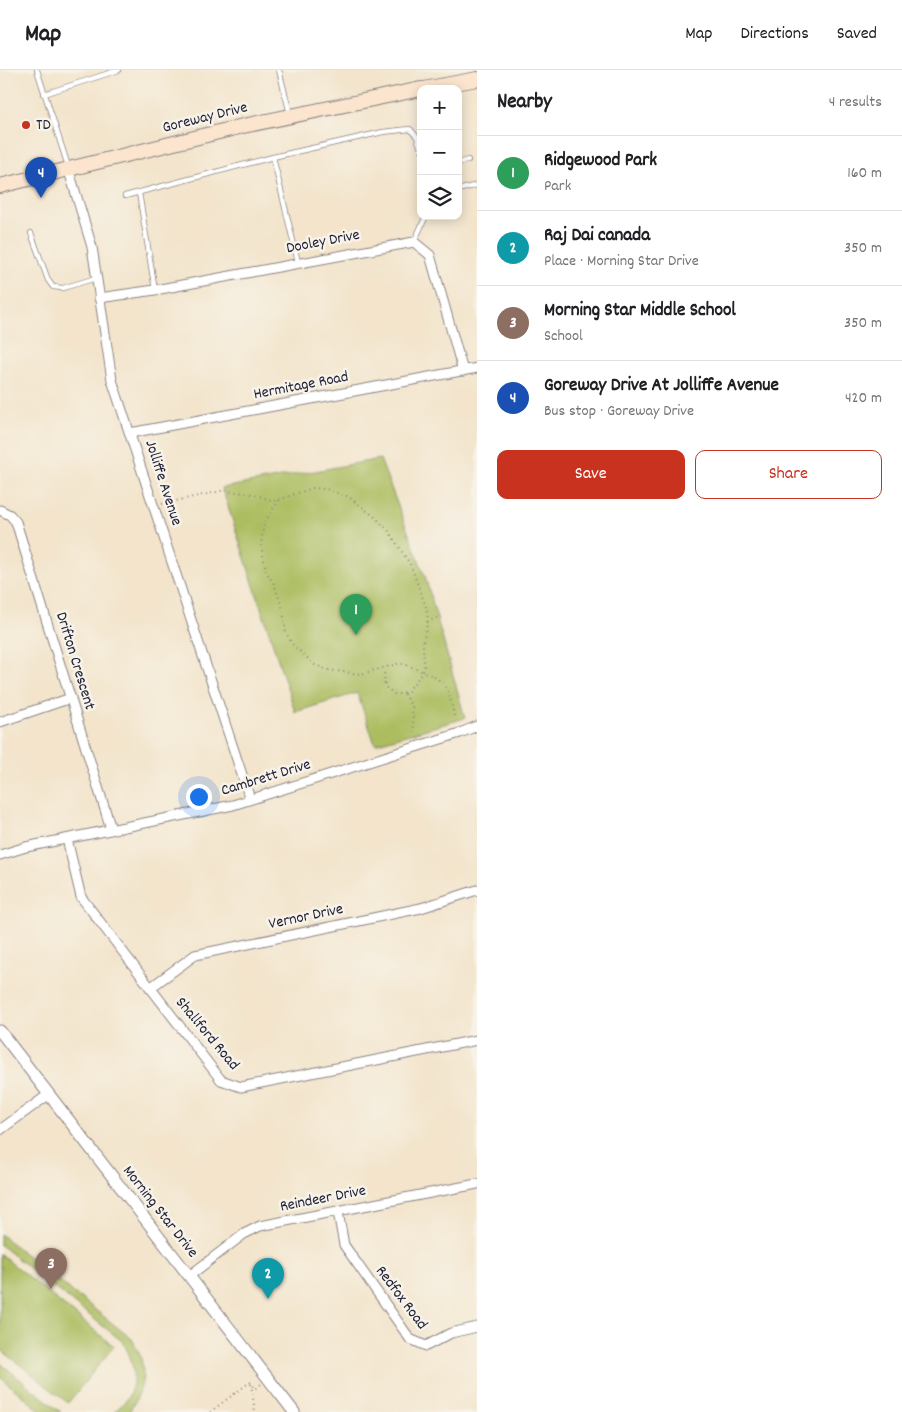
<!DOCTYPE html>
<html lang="en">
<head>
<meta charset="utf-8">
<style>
	body { margin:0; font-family:Dekko,sans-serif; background:#f6f6f6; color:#202124 }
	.controls { position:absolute; right:15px; top:15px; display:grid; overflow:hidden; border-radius:10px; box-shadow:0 2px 12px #0003 }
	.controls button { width:45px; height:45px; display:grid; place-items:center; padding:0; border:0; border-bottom:1px solid #e0e0e0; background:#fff; color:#202124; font:25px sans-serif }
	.you { position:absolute; left:198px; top:726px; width:18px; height:18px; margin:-12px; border:4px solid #fff; border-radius:50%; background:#1a73e8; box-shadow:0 0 0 8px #1a73e833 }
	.badge { display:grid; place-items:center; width:32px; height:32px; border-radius:50%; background:#c8321e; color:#fff; font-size:16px; font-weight:700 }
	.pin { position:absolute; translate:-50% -41px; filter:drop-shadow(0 1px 2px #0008) }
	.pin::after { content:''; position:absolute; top:26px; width:18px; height:15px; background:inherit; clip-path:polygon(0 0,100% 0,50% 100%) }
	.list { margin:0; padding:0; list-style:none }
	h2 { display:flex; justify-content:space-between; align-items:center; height:65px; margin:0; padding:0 20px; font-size:21px }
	h2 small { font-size:16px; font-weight:400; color:#757577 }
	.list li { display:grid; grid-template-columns:32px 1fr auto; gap:15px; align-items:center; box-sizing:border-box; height:75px; padding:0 20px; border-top:1px solid #e0e0e0 }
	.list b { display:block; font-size:19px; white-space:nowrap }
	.list p { margin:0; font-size:16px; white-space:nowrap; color:#757577 }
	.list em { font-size:16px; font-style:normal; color:#757577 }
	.actions { display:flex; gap:10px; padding:15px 20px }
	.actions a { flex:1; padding:11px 0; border:1px solid #c8321e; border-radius:10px; text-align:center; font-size:18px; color:#c8321e }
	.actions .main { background:#c8321e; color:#fff }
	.icon { flex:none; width:28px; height:28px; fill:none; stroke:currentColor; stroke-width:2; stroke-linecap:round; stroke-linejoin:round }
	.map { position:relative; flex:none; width:477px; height:1342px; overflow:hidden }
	header { display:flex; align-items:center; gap:30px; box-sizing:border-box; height:70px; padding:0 25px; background:#fff; border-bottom:1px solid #e0e0e0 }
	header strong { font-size:24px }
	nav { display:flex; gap:28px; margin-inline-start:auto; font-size:18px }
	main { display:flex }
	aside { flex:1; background:#fff }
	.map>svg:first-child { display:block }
</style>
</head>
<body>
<header>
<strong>Map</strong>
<nav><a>Map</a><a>Directions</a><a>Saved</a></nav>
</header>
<main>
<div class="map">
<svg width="477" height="1342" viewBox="0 0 477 1342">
	<rect width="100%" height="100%" fill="#f7f3e8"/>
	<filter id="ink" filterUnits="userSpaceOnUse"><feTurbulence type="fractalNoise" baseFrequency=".02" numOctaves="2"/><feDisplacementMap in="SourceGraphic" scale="10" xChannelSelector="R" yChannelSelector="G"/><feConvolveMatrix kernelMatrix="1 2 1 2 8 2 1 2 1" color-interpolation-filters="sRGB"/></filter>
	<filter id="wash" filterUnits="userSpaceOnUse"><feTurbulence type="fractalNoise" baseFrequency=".0096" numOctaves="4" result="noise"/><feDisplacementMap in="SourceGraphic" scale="20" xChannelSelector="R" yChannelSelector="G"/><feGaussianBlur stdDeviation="1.12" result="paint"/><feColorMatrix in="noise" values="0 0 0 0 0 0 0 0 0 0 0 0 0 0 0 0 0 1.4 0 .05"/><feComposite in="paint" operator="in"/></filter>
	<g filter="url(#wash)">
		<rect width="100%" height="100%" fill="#f3e4cb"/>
		<g fill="#acbd60" stroke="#67704e">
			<path d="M380 389 425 506 465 648 375 674 357 623 295 642 222 418Z"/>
			<path d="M0 1164 132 1269C148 1295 146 1316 129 1342H113C140 1325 137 1294 122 1271L0 1175Z"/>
			<path d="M0 1184 114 1276 68 1333 0 1279Z"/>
			<path d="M0 1293 61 1342H42L0 1307Z"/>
		</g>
	</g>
	<g filter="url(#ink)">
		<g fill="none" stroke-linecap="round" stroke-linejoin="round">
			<g stroke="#8a8383" stroke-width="6">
				<g id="service">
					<path d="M37 0 68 96"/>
					<path d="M279 0 290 44"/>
					<path d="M44 24 119 0"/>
					<path d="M273 87 298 192"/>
					<path d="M458 93 468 90"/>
					<path d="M458 120 477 115"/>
					<path d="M139 123 155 220"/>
					<path d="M125 126 273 87 383 62 410 59 417 67 421 79"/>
					<path d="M31 163 48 210 53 217 63 218 96 208"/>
					<path d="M414 172 426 146"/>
				</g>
			</g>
			<g stroke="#8a8383" stroke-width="11">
				<g id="minor">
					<path d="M69 101 92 177 112 310 250 729"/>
					<path d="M99 228 155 220 414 172 430 185 463 301"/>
					<path d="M130 363 477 298"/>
					<path d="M0 440 10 445 16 452 111 759"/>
					<path d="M0 652 71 628"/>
					<path d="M67 769 81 827 221 1010 241 1017 477 970"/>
					<path d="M0 785 26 777 233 735 460 663 477 656"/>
					<path d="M150 918 195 885 421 838 477 820"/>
					<path d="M0 1060 48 1025"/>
					<path d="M338 1142 344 1175 410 1269 426 1276 451 1263 477 1257"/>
					<path d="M189 1206 244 1164 260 1156 477 1114"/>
				</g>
			</g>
			<g stroke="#8a8383" stroke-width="13">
				<path id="tertiary" d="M0 961 294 1342"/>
			</g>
			<g stroke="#8a8383" stroke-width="16">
				<g id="secondary">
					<path d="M424 19 477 9"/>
					<path d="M0 116 243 56 421 19"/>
				</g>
			</g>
			<g stroke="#8a8383" stroke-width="2" stroke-dasharray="1 4" stroke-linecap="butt">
				<path d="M279 430 264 453 261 475 266 501 274 514 283 540 286 563 293 575 315 595 328 600 361 604 397 594H404L433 606 443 613 449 623 455 649"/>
				<path d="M162 434 221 421 249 423 274 431 313 418 326 419 349 427 375 447 388 460 410 494 426 537 428 550 423 573 424 596 423 602 408 621 396 625 385 617 384 599"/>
				<path d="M427 552 441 546"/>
				<path d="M404 624 412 637 414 662"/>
				<path d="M251 1314 255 1342"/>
				<path d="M210 1342 250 1312 256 1319 261 1314"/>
			</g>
			<use href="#service" stroke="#fff" stroke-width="4.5"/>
			<use href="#minor" stroke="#fff" stroke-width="9"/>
			<use href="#tertiary" stroke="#fff" stroke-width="11"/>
			<use href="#secondary" stroke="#fce5cf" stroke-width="14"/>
		</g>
	</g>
	<circle fill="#c8321e" stroke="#f7f3e8" stroke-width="2" cx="26" cy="55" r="5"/>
	<g text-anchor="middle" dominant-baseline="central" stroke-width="5" stroke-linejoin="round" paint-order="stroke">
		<g font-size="16" fill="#22223b" stroke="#f7f3e8">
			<text transform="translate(205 48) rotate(-14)">Goreway Drive</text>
			<text transform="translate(323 172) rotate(-11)">Dooley Drive</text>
			<text transform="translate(301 316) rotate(-11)">Hermitage Road</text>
			<text transform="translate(163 413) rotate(72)">Jolliffe Avenue</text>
			<text transform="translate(75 591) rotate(73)">Drifton Crescent</text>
			<text transform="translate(266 708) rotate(-17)">Cambrett Drive</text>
			<text transform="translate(306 847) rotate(-12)">Vernor Drive</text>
			<text transform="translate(207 964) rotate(50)">Shallford Road</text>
			<text transform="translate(323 1129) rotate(-11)">Reindeer Drive</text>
			<text transform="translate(160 1142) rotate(52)">Morning Star Drive</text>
			<text transform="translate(401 1228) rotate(53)">Redfox Road</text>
		</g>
		<g font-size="16" fill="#22223b" stroke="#f7f3e8" text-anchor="start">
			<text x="36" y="55">TD</text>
		</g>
	</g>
</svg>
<div class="controls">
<button>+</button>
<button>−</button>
<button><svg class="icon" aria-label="layers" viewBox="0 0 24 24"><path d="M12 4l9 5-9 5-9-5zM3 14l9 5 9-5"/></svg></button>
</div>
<div class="you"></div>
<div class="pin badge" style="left:356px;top:565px;background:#2e9e5b">1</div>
<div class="pin badge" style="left:268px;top:1229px;background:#0f9aa8">2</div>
<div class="pin badge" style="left:51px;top:1219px;background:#8d6e63">3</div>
<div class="pin badge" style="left:41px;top:128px;background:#1a4fb4">4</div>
</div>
<aside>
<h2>Nearby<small>4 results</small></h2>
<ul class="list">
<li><span class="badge" style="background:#2e9e5b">1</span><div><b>Ridgewood Park</b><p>Park</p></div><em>160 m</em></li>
<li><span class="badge" style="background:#0f9aa8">2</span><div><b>Raj Dai canada</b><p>Place · Morning Star Drive</p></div><em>350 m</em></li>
<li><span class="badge" style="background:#8d6e63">3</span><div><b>Morning Star Middle School</b><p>School</p></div><em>350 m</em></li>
<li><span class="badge" style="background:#1a4fb4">4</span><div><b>Goreway Drive At Jolliffe Avenue</b><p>Bus stop · Goreway Drive</p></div><em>420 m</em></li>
</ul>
<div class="actions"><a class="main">Save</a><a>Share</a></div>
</aside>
</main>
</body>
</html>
